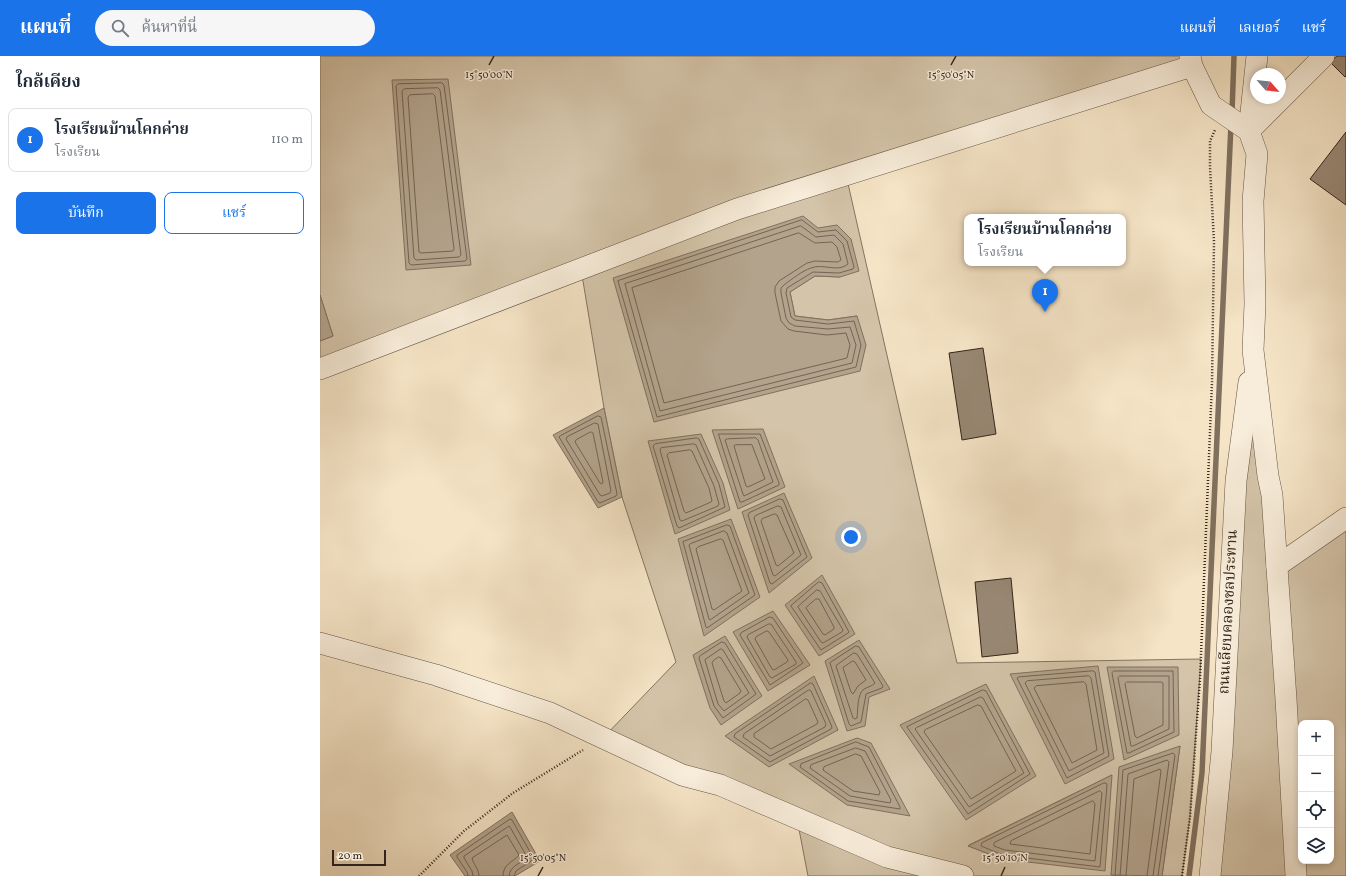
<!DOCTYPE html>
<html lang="th">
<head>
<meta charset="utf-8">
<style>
	body { margin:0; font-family:Vollkorn,"Noto Serif Thai",serif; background:#f6f6f7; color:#1f2937 }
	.controls { position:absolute; right:12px; bottom:12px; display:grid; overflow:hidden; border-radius:8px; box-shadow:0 2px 6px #0003 }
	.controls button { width:36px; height:36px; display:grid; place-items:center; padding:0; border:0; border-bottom:1px solid #e0e1e3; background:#fff; color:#1f2937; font:20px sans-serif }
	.compass { position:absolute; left:930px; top:12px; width:36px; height:36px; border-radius:50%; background:#fff; box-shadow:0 2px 6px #0003; rotate:117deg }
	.scale { position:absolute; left:12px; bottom:10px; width:54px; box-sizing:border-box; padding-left:4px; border:2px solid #34251c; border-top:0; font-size:11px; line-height:14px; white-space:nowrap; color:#34251c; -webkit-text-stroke:3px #f8edda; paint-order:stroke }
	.you { position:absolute; left:531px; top:481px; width:14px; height:14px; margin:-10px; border:3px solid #fff; border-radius:50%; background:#1a73e8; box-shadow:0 0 0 6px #1a73e833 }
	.badge { display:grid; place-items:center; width:26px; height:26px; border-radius:50%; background:#1a73e8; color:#fff; font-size:13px; font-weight:700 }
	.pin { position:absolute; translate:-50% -33px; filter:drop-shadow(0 1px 2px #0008) }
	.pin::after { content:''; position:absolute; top:21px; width:14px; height:12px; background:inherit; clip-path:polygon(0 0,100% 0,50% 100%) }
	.popup { position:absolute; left:644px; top:158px; width:162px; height:52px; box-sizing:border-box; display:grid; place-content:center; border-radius:8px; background:#fff; filter:drop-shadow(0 1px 3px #0005); font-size:13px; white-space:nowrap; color:#747a83 }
	.popup b { font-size:15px; color:#1f2937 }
	.popup::after { content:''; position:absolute; left:50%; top:100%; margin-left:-8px; border:8px solid transparent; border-top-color:#fff }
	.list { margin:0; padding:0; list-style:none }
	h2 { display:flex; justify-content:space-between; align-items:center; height:52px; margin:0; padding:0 16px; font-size:17px }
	h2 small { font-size:13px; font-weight:400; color:#747a83 }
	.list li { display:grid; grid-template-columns:26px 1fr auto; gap:12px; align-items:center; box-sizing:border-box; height:64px; margin:0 8px 8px; padding:0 8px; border:1px solid #e0e1e3; border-radius:8px }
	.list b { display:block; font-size:15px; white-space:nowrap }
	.list p { margin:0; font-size:13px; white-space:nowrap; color:#747a83 }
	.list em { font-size:13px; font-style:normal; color:#747a83 }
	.actions { display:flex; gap:8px; padding:12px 16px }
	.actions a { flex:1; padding:9px 0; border:1px solid #1a73e8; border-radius:8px; text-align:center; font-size:14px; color:#1a73e8 }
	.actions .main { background:#1a73e8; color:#fff }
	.icon { flex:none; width:22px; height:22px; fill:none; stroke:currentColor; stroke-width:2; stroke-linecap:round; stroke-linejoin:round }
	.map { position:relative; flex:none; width:1026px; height:820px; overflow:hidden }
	header { display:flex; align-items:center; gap:24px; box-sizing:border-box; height:56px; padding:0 20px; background:#1a73e8; color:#fff }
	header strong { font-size:19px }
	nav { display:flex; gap:22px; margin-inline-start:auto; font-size:14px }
	.search { width:280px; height:36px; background:#f6f6f7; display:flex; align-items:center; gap:10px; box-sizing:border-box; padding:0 14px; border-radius:22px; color:#747a83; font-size:15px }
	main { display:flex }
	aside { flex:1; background:#fff }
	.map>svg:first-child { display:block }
</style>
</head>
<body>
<header>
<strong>แผนที่</strong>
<div class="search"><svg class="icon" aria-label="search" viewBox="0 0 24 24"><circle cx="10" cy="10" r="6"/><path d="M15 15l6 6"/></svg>ค้นหาที่นี่</div>
<nav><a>แผนที่</a><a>เลเยอร์</a><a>แชร์</a></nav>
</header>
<main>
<aside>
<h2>ใกล้เคียง<small></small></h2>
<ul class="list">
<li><span class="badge">1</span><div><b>โรงเรียนบ้านโคกค่าย</b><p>โรงเรียน</p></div><em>110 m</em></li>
</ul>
<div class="actions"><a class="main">บันทึก</a><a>แชร์</a></div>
</aside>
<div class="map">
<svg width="1026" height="820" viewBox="0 0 1026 820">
	<rect width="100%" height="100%" fill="#f5e4c6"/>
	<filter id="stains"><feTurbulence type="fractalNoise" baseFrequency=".005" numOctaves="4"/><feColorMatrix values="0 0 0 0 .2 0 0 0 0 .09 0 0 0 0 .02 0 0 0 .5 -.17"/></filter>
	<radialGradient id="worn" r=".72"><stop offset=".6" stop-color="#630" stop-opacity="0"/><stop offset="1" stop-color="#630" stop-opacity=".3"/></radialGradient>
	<g fill="#d4c4a9" stroke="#847462" fill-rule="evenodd">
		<path d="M0 0H870L526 119 637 607 881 603 870 761 862 820H842L860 690 791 819 808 820H488L477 763 283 682 356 606 302 441 284 352 261 213 0 313V285L13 280 0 239ZM517 169 520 221 495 220 470 236 475 260 508 264 537 260 334 366ZM518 674 421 690 406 680ZM792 719 682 803 649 790V789Z"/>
		<path d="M933 294 957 509 1026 462V820H890ZM981 667H1011V805H981Z"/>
	</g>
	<g fill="#b3a38c" stroke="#80715f">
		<path d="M128 23 151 209 86 214 72 24Z"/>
		<path d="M483 160 498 172 517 169 531 183 539 215 520 221 495 220 470 236 475 260 508 264 537 260 546 289 540 315 334 366 293 222Z"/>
		<path d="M0 239 13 280 0 285Z"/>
		<path d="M284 352 302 441 278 452 233 379Z"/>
		<path d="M443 373 465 431 418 453 392 374Z"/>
		<path d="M381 378 403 427 410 454 355 478 328 385Z"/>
		<path d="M464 437 492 502 449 537 422 456Z"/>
		<path d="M411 463 440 541 384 580 358 483Z"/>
		<path d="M502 519 535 578 499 600 465 549Z"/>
		<path d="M453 555 490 609 448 635 413 576Z"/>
		<path d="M405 580 442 640 401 669 390 652 373 599Z"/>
		<path d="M539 584 570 633 549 641 545 670 527 675 505 605Z"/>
		<path d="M778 610 794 703 745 728 690 618Z"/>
		<path d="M787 611H858L859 679 804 704Z"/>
		<path d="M494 620 518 674 449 711 405 680Z"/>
		<path d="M666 628 716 720 646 764 580 669Z"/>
		<path d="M537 682 551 687 590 760 527 749 469 708Z"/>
		<path d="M860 690 842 820 791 819 799 711Z"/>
		<path d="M792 719 785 815 682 803 648 790Z"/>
		<path d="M192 756 220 805 195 820H145L130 799Z"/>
	</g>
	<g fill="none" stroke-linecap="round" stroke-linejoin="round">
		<g stroke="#746454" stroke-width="1">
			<path d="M122 27 124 29 147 203 145 205 91 209 89 207 76 30 78 28Z"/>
			<path d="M118 32 120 34 141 199 139 201 96 204 94 202 82 35 84 33Z"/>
			<path d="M113 38 115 40 134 193 133 195 101 197 99 196 88 41 90 39Z"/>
			<path d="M482 164 498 176 516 174 527 185 534 211 533 213 519 217 493 216 467 232 466 237 471 261 475 264 508 268 534 265 541 289 536 311 337 361 298 225Z"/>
			<path d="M481 170 496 181 514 179 523 188 528 208C518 217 503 207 491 212 482 215 472 223 464 229L461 232V237L466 262 469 267 475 270 508 273 530 271 536 289 532 307 340 355 305 228Z"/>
			<path d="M479 177 495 187 512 186 517 191 521 204 518 206 495 205 487 207 459 225 455 231V237L461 265 468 273 474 275 507 279 526 277 530 289 527 302 344 347 312 232Z"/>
			<path d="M278 360 281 361 297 438 296 440 280 447 278 446 239 381 240 380Z"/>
			<path d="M275 367 278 368 291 435 290 437 282 440 280 439 246 383 247 381Z"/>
			<path d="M271 376 273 377 283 426 282 428 280 427 255 386 256 384Z"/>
			<path d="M399 378H440L459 427V429L422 446H420L399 380Z"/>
			<path d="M377 382 379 383 399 428 405 451 359 472 357 470 333 390 335 388Z"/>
			<path d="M436 382 438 384 453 426 424 440 423 438 405 384 407 383Z"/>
			<path d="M374 388 376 389 394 430 399 448 398 450 362 465 360 464 340 394 341 392Z"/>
			<path d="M432 389 445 423 428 431 426 430 414 390 415 389Z"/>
			<path d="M370 394 372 395 389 432 392 445 391 446 366 457 364 455 347 399 349 397Z"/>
			<path d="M460 443 463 444 487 501 452 528 450 527 428 459 429 457Z"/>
			<path d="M458 450 461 451 481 499 455 520 453 519 434 462 435 460Z"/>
			<path d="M455 458 457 459 474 497 458 510 456 509 441 465 442 463Z"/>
			<path d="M407 469 410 470 435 539 387 572 386 571 363 486Z"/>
			<path d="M404 475 407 477 429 537 390 564 389 563 369 489 370 488Z"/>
			<path d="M401 483 403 484 422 535 394 554 392 553 376 493 378 491Z"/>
			<path d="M499 526 502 527 529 576 528 577 501 594 471 550Z"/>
			<path d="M497 534 500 535 523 574 522 576 503 587 501 586 478 551Z"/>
			<path d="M496 543H499L514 571V573L505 579 503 578 486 552Z"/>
			<path d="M450 561 453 562 483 607 450 629 420 579 421 577Z"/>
			<path d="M449 568H451L476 606V608L452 622 450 621 427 581 428 579Z"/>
			<path d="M447 575 449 576 468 604 467 606 454 614 452 613 435 583 436 581Z"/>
			<path d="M402 586 405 587 436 638 403 662 394 650 379 602 380 600Z"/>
			<path d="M536 590 539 591 563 630 562 632 546 638 541 666 531 670 529 668 510 607Z"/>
			<path d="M401 593 403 594 429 637 404 655 398 648 385 604Z"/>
			<path d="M534 597 537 598 555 627C552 630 548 631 544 633 537 638 538 654 537 662L535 663 533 662 516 610Z"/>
			<path d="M399 601 401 602 421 635 420 637 406 647 404 645 392 607 393 605Z"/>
			<path d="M533 605 535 606 546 624 538 630 533 638 531 636 523 612Z"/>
			<path d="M773 615 775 616 789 700 747 722 697 622 699 621Z"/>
			<path d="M794 615H853L854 676 809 697H807L792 617Z"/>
			<path d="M769 620 771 622 784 697 749 715 705 627 707 625Z"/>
			<path d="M800 620H849V673L813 690H811L798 622Z"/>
			<path d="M764 626 766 628 777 694 752 707 714 632 716 630Z"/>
			<path d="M807 626H841L843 627V669L817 682 815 680 805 628Z"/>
			<path d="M491 627 493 628 512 671 511 673 450 706 414 681 415 678Z"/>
			<path d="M489 634 491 635 506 668 505 671 450 700 423 681 424 678Z"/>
			<path d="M663 634 666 635 710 718 648 758 587 671Z"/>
			<path d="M661 641 663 642 704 717 649 751 595 673 596 672Z"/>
			<path d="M486 643 488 644 498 666 497 668 451 693 434 681V678Z"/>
			<path d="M658 649 661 650 696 715 651 743 604 676 605 674Z"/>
			<path d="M536 686 549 691 580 751V753L528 745 480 711 481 708Z"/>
			<path d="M536 692 545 695 571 744 570 747 530 740 490 712 491 709Z"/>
			<path d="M536 698 541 700 560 736 559 739 533 735 503 714 504 711Z"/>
			<path d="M784 727H786L787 729 780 811 683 799 661 790 662 787Z"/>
			<path d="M780 735 782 737 775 805 685 794 674 790V787Z"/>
			<path d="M773 745 775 748 770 798 690 788 691 785Z"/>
			<path d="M148 820 147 816 137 801V799L190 763 192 764 214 803 196 815 194 820"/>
			<path d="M153 820 152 815 144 802V800L189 770 190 771 207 801C201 808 190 809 189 820"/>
			<path d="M159 820C159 813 153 808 152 802L187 779 199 799C192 807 183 808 183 820"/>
			<path d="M795 820 803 714 853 697 855 699 838 820"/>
			<path d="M800 820 808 718 847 704 849 706 833 820"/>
			<path d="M806 820 814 723 840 713 841 715 827 820"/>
		</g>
		<g stroke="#80715f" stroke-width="5.5">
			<path d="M912 57 914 0"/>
			<path d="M869 820 882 717 911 68"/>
		</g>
	</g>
	<g fill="#988874" stroke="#34251c">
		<path d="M1017 0H1026V20L1025 21 1010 6Z"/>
		<path d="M1026 76V149L990 123Z"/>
		<path d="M663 292 676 378 642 384 629 297Z"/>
		<path d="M691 522 698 597 662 601 655 526Z"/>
	</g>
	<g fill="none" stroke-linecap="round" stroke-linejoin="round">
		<g stroke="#645546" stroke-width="22">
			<g id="minor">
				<path d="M870 0 872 10 891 49 929 75 937 98 933 145 935 248 933 294 948 420 952 439 966 643 976 820"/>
				<path d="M929 75 1004 0"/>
				<path d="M929 75 937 0"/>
				<path d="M0 313 417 153 872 10"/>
				<path d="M957 510 1026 462"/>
				<path d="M0 587 116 619 230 657 362 719 400 729 567 801 643 820"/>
				<path d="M890 820 902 695 916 425 929 326"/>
			</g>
		</g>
		<g stroke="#34251c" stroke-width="2.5" stroke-dasharray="1 2" stroke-linecap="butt">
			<path d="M99 820 144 775 193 737 263 694"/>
			<path d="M862 820 870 761 880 623 892 326 894 186 890 111V85L895 74"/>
		</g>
		<use href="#minor" stroke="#f8edda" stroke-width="21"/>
	</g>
	<path fill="none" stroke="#34251c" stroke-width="1.5" d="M169 9 174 0M631 9 636 0M218 820 223 811M681 820 685 811"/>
	<g text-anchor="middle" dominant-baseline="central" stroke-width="3" stroke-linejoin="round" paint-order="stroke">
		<g font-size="15" fill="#34251c" stroke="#f8edda">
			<text transform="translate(909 556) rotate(-87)">ถนนเลียบคลองชลประทาน</text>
		</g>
	</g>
	<g font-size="10" text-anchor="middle" fill="#34251c" stroke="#f8edda" stroke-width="3" stroke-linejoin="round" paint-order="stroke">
		<text x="169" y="22">15°50'00"N</text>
		<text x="631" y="22">15°50'05"N</text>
		<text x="223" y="805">15°50'05"N</text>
		<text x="685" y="805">15°50'10"N</text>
	</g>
	<rect width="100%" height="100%" filter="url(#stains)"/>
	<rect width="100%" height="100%" fill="url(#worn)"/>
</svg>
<div class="controls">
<button>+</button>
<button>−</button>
<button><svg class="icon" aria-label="locate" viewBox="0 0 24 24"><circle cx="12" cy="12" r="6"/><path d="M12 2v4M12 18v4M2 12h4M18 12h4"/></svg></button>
<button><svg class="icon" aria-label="layers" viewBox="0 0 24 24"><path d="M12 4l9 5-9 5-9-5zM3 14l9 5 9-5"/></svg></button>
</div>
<svg class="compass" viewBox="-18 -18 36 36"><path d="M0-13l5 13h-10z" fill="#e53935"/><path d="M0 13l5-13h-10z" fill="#747a83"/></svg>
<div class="scale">20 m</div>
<div class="you"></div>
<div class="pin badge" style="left:725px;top:256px">1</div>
<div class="popup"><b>โรงเรียนบ้านโคกค่าย</b>โรงเรียน</div>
</div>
</main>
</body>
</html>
